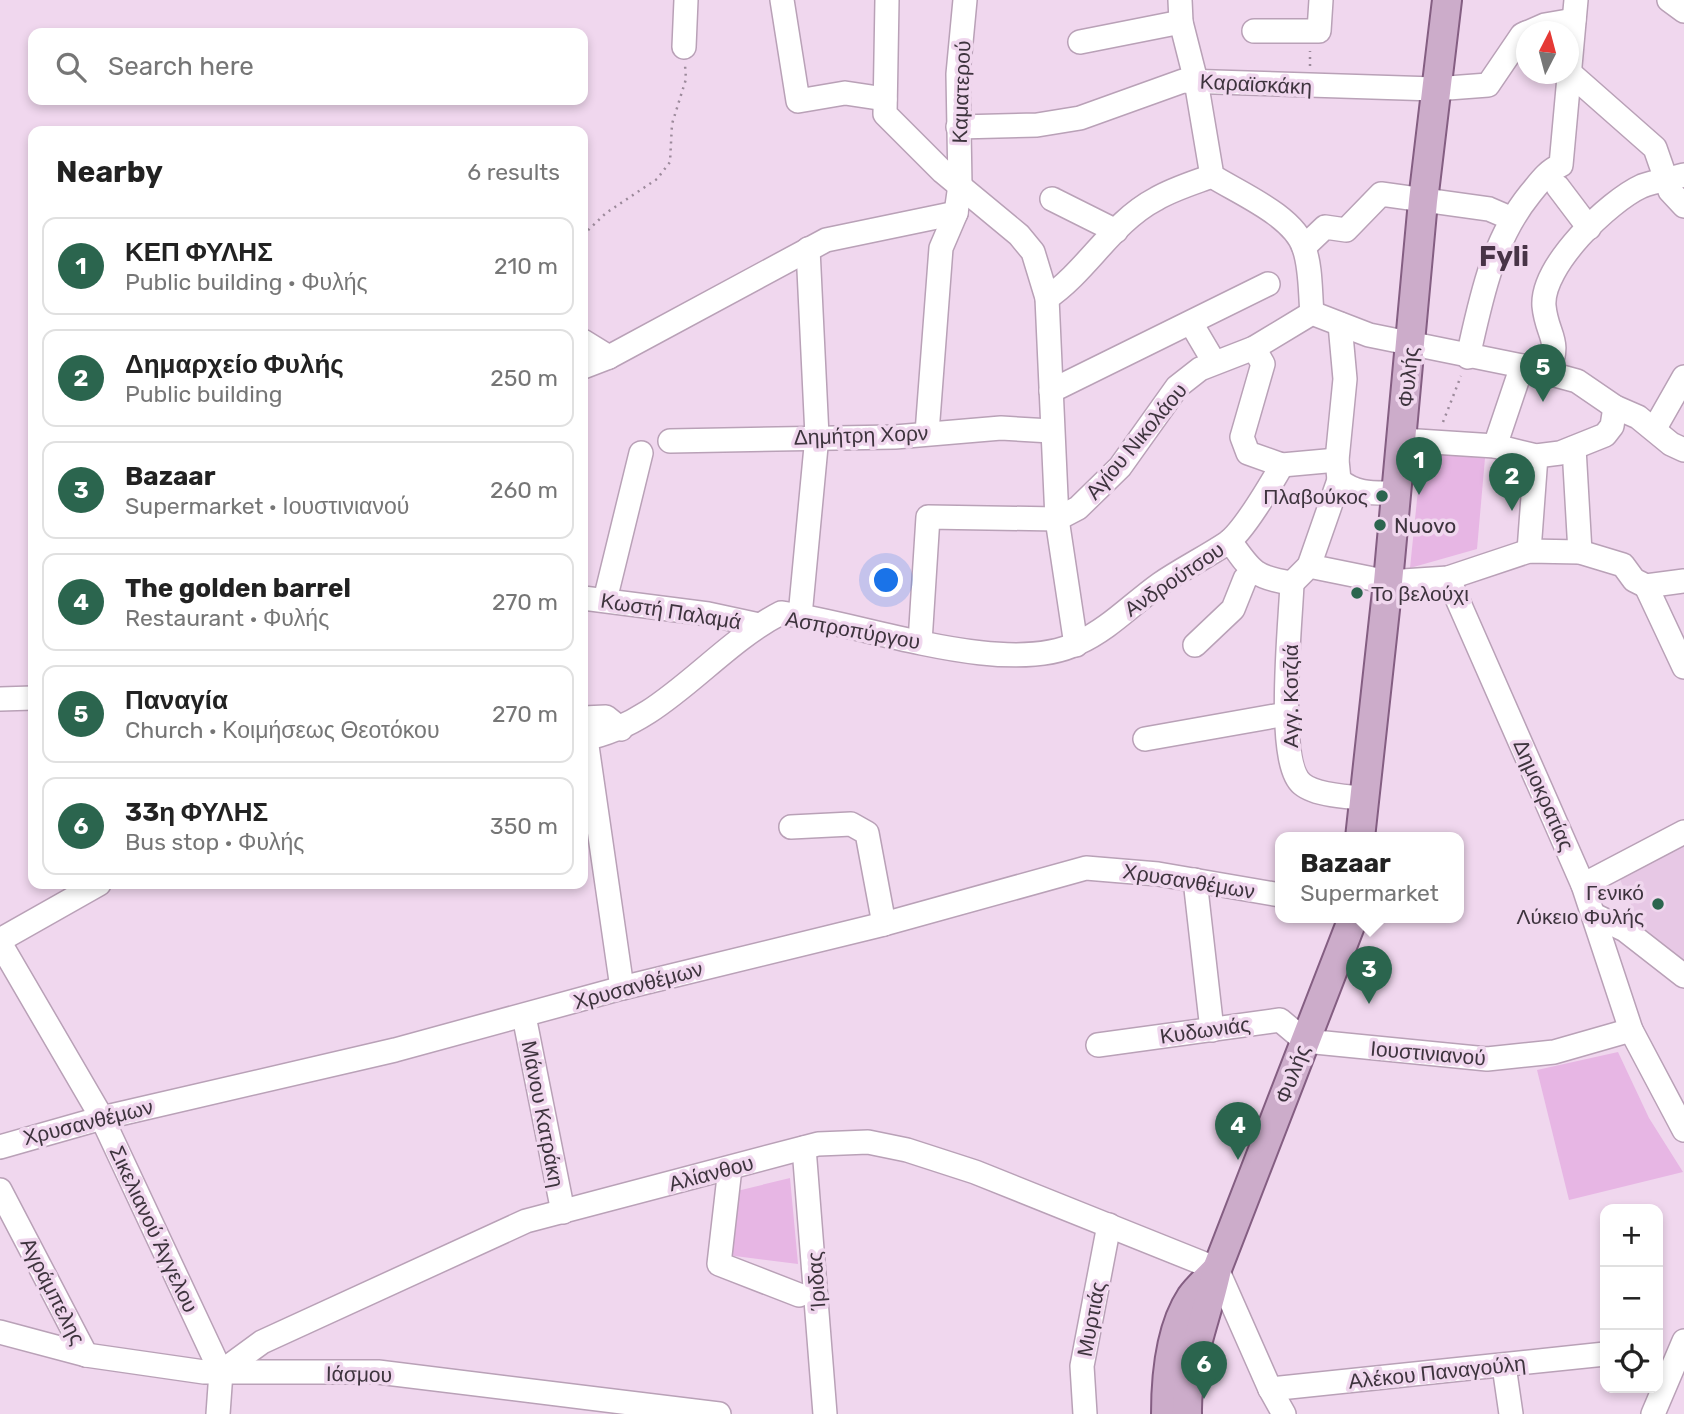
<!DOCTYPE html>
<html lang="en">
<head>
<meta charset="utf-8">
<style>
	body { margin:0; font-family:Rubik,sans-serif; background:#f6f6f6; color:#222 }
	.controls { position:absolute; right:21px; bottom:21px; display:grid; overflow:hidden; border-radius:14px; box-shadow:0 4px 10px #0003 }
	.controls button { width:63px; height:63px; display:grid; place-items:center; padding:0; border:0; border-bottom:2px solid #e0e0e0; background:#fff; color:#222; font:35px sans-serif }
	.compass { position:absolute; left:1516px; top:21px; width:63px; height:63px; border-radius:50%; background:#fff; box-shadow:0 4px 10px #0003; rotate:6deg }
	.you { position:absolute; left:887px; top:581px; width:24px; height:24px; margin:-18px; border:5px solid #fff; border-radius:50%; background:#1a73e8; box-shadow:0 0 0 10px #1a73e833 }
	.badge { display:grid; place-items:center; width:46px; height:46px; border-radius:50%; background:#2b654e; color:#fff; font-size:23px; font-weight:700 }
	.pin { position:absolute; translate:-50% -58px; filter:drop-shadow(0 2px 4px #0008) }
	.pin::after { content:''; position:absolute; top:37px; width:24px; height:21px; background:inherit; clip-path:polygon(0 0,100% 0,50% 100%) }
	.popup { position:absolute; left:1275px; top:832px; width:189px; height:91px; box-sizing:border-box; display:grid; place-content:center; border-radius:14px; background:#fff; filter:drop-shadow(0 2px 5px #0005); font-size:23px; white-space:nowrap; color:#767676 }
	.popup b { font-size:26px; color:#222 }
	.popup::after { content:''; position:absolute; left:50%; top:100%; margin-left:-14px; border:14px solid transparent; border-top-color:#fff }
	.list { margin:0; padding:0; list-style:none }
	h2 { display:flex; justify-content:space-between; align-items:center; height:91px; margin:0; padding:0 28px; font-size:30px }
	h2 small { font-size:23px; font-weight:400; color:#767676 }
	.list li { display:grid; grid-template-columns:46px 1fr auto; gap:21px; align-items:center; box-sizing:border-box; height:98px; margin:0 14px 14px; padding:0 14px; border:2px solid #e0e0e0; border-radius:14px }
	.list b { display:block; font-size:26px; white-space:nowrap }
	.list p { margin:0; font-size:23px; white-space:nowrap; color:#767676 }
	.list em { font-size:23px; font-style:normal; color:#767676 }
	.icon { flex:none; width:38px; height:38px; fill:none; stroke:currentColor; stroke-width:2; stroke-linecap:round; stroke-linejoin:round }
	.map { position:relative; flex:none; width:1684px; height:1414px; overflow:hidden }
	.search { position:absolute; background:#fff; box-shadow:0 4px 10px #0003; left:28px; top:28px; width:560px; height:77px; display:flex; align-items:center; gap:18px; box-sizing:border-box; padding:0 24px; border-radius:14px; color:#767676; font-size:26px }
	.panel { position:absolute; background:#fff; box-shadow:0 4px 10px #0003; left:28px; top:126px; width:560px; height:763px; border-radius:14px }
	.map>svg:first-child { display:block }
</style>
</head>
<body>
<div class="map">
<svg width="1684" height="1414" viewBox="0 0 1684 1414">
	<rect width="100%" height="100%" fill="#f0d7ee"/>
	<path fill="#e7c8e5" d="M1684 841V965L1643 932 1619 877Z"/>
	<g fill="#e7b6e4">
		<path d="M1422 451 1485 458 1477 549 1410 568Z"/>
		<path d="M1618 1052 1649 1118 1683 1172 1569 1200 1537 1070Z"/>
		<path d="M790 1178 798 1264 727 1255 737 1191Z"/>
	</g>
	<g fill="none" stroke-linecap="round" stroke-linejoin="round">
		<g stroke="#b9a1b7" stroke-width="26">
			<g id="minor">
				<path d="M782 0 798 101 845 93 885 99"/>
				<path d="M887 0 885 114 943 172 1019 235 1033 252 1047 298 1057 519 1076 645"/>
				<path d="M1180 0 1181 22 1196 81 1212 176C1239 193 1294 216 1304 248 1311 267 1310 292 1312 313"/>
				<path d="M1669 0 1684 11"/>
				<path d="M1254 31H1319L1321 0"/>
				<path d="M1529 32 1545 25 1574 20"/>
				<path d="M1080 42 1181 22"/>
				<path d="M684 47 686 0"/>
				<path d="M1571 74 1655 148 1670 191 1684 206"/>
				<path d="M958 127 1037 125 1080 118 1183 81 1435 89 1488 85 1522 35 1526 33"/>
				<path d="M1558 187 1589 228"/>
				<path d="M1052 199 1116 231"/>
				<path d="M1304 247 1325 227 1346 230 1381 194 1489 209 1510 218"/>
				<path d="M1047 298C1087 271 1112 222 1156 199 1173 189 1193 183 1212 176"/>
				<path d="M1191 323 1214 362"/>
				<path d="M1340 324 1345 379 1337 460 1339 480C1357 495 1373 493 1396 493"/>
				<path d="M583 341 609 357"/>
				<path d="M1254 348 1263 364 1242 437 1248 453 1282 465 1337 460"/>
				<path d="M1468 357C1481 299 1492 241 1530 194 1540 182 1547 171 1561 165L1576 0"/>
				<path d="M583 367 609 357 826 240 956 213"/>
				<path d="M1548 373C1562 338 1547 337 1544 306 1541 266 1609 201 1642 186 1655 181 1671 179 1684 175"/>
				<path d="M1051 391 1268 284"/>
				<path d="M1655 428 1684 377"/>
				<path d="M927 433 941 248 956 213 960 185 958 74 965 0"/>
				<path d="M1402 440 1495 446 1536 456 1560 453 1605 435 1612 426 1615 407"/>
				<path d="M670 441 895 437 1001 428 1051 431"/>
				<path d="M1495 446 1522 366"/>
				<path d="M1574 448 1580 552"/>
				<path d="M1230 541C1251 571 1255 578 1292 583L1309 566 1388 582 1448 578 1529 551 1580 552 1623 565 1634 580 1646 586 1684 581"/>
				<path d="M1529 551 1536 456"/>
				<path d="M1309 566 1339 480"/>
				<path d="M1448 578 1583 885 1631 1030 1684 1130"/>
				<path d="M1292 583C1291 619 1275 762 1302 784 1315 795 1347 797 1364 798"/>
				<path d="M1646 586 1684 667"/>
				<path d="M583 598 708 614 759 625"/>
				<path d="M605 600 641 453"/>
				<path d="M800 616 817 436 808 249"/>
				<path d="M920 642 928 517 1057 519 1078 508 1120 467 1177 387 1200 369 1254 348 1312 313 1369 335 1522 366 1577 381 1615 407 1638 417 1671 444 1684 450"/>
				<path d="M1195 645 1233 609 1245 579 1252 572"/>
				<path d="M0 699 33 698"/>
				<path d="M583 718 606 717 621 729"/>
				<path d="M583 739C664 724 711 649 781 613 861 623 1006 679 1078 643 1109 629 1132 604 1160 584 1182 569 1206 557 1227 543 1244 531 1271 484 1282 465"/>
				<path d="M586 739 622 988"/>
				<path d="M1145 739 1286 714"/>
				<path d="M791 827 851 824 867 833 884 924"/>
				<path d="M1195 880 1212 1030"/>
				<path d="M1583 885 1684 832"/>
				<path d="M1594 915 1625 930 1684 976"/>
				<path d="M0 940 99 884"/>
				<path d="M0 943 102 1118 221 1372"/>
				<path d="M524 1016 563 1212"/>
				<path d="M1098 1045 1280 1020 1305 1041 1487 1059 1554 1052 1631 1030"/>
				<path d="M0 1147 102 1118 395 1050 622 988 884 924 1086 868 1158 874 1280 895"/>
				<path d="M804 1148 825 1414"/>
				<path d="M730 1168 719 1264 799 1295"/>
				<path d="M0 1190 86 1355"/>
				<path d="M0 1332 86 1355 204 1372H378L719 1414"/>
				<path d="M1504 1366 1511 1414"/>
				<path d="M221 1372 262 1342 526 1221 818 1144 868 1142 907 1150 975 1172 1217 1269 1270 1389 1284 1414"/>
				<path d="M1270 1389 1605 1354"/>
				<path d="M218 1414 221 1372"/>
				<path d="M1085 1414 1082 1366 1109 1225"/>
				<path d="M1653 1414 1684 1341"/>
			</g>
		</g>
		<g stroke="#845e82" stroke-width="32">
			<g id="major">
				<path d="M1360 838 1388 582 1423 201 1447 0"/>
				<path d="M1166 1414C1166 1377 1170 1329 1191 1297 1198 1287 1209 1278 1217 1269"/>
				<path d="M1187 1414C1186 1362 1207 1318 1217 1269L1353 918"/>
			</g>
		</g>
		<g stroke="#9c8a9b" stroke-width="2.5" stroke-dasharray="2 5" stroke-linecap="butt">
			<path d="M1310 66V51"/>
			<path d="M583 235 606 213 657 179 670 162 672 124 686 79 685 65"/>
			<path d="M1443 422 1461 376"/>
		</g>
		<use href="#minor" stroke="#fff" stroke-width="23"/>
		<use href="#major" stroke="#ccacca" stroke-width="28"/>
	</g>
	<g fill="#2b654e" stroke="#f0d7ee" stroke-width="2.5">
		<circle cx="1382" cy="496" r="7"/>
		<circle cx="1380" cy="525" r="7"/>
		<circle cx="1357" cy="593" r="7"/>
		<circle cx="1658" cy="904" r="7"/>
	</g>
	<g text-anchor="middle" dominant-baseline="central" stroke-width="7" stroke-linejoin="round" paint-order="stroke">
		<g font-size="21" fill="#3e343e" stroke="#f0d7ee">
			<text transform="translate(1256 84) rotate(3)">Καραϊσκάκη</text>
			<text transform="translate(961 92) rotate(-88)">Καματερού</text>
			<text transform="translate(1408 377) rotate(-85)">Φυλής</text>
			<text transform="translate(861 435) rotate(-2)">Δημήτρη Χορν</text>
			<text transform="translate(1136 441) rotate(-50)">Αγίου Νικολάου</text>
			<text transform="translate(1174 579) rotate(-34)">Ανδρούτσου</text>
			<text transform="translate(671 611) rotate(9)">Κωστή Παλαμά</text>
			<text transform="translate(853 630) rotate(10)">Ασπροπύργου</text>
			<text transform="translate(1290 696) rotate(-90)">Αγγ. Κοτζιά</text>
			<text transform="translate(1544 795) rotate(66)">Δημοκρατίας</text>
			<text transform="translate(1189 881) rotate(9)">Χρυσανθέμων</text>
			<text transform="translate(638 985) rotate(-15)">Χρυσανθέμων</text>
			<text transform="translate(1205 1030) rotate(-8)">Κυδωνιάς</text>
			<text transform="translate(1428 1053) rotate(5)">Ιουστινιανού</text>
			<text transform="translate(1292 1074) rotate(-69)">Φυλής</text>
			<text transform="translate(543 1114) rotate(79)">Μάνου Κατράκη</text>
			<text transform="translate(88 1122) rotate(-14)">Χρυσανθέμων</text>
			<text transform="translate(711 1173) rotate(-15)">Αλίανθου</text>
			<text transform="translate(154 1229) rotate(65)">Σικελιανού Άγγελου</text>
			<text transform="translate(816 1281) rotate(-94)">Ίριδας</text>
			<text transform="translate(53 1291) rotate(63)">Αγράμπελης</text>
			<text transform="translate(1091 1319) rotate(-79)">Μυρτιάς</text>
			<text transform="translate(1437 1372) rotate(-6)">Αλέκου Παναγούλη</text>
			<text transform="translate(359 1374) rotate(1)">Ιάσμου</text>
		</g>
		<g font-size="21" fill="#3e343e" stroke="#f0d7ee" text-anchor="end">
			<text x="1368" y="496">Πλαβούκος</text>
			<text x="1394" y="525" text-anchor="start">Nuovo</text>
			<text x="1371" y="593" text-anchor="start">Το βελούχι</text>
			<text x="1644" y="892">Γενικό<tspan x="1644" dy="24">Λύκειο Φυλής</tspan></text>
		</g>
		<g font-size="28" font-weight="bold" fill="#483447" stroke="#f0d7ee">
			<text x="1504" y="256">Fyli</text>
		</g>
	</g>
</svg>
<div class="controls">
<button>+</button>
<button>−</button>
<button><svg class="icon" aria-label="locate" viewBox="0 0 24 24"><circle cx="12" cy="12" r="6"/><path d="M12 2v4M12 18v4M2 12h4M18 12h4"/></svg></button>
</div>
<svg class="compass" viewBox="-18 -18 36 36"><path d="M0-13l5 13h-10z" fill="#e53935"/><path d="M0 13l5-13h-10z" fill="#767676"/></svg>
<div class="you"></div>
<div class="pin badge" style="left:1419px;top:495px">1</div>
<div class="pin badge" style="left:1512px;top:511px">2</div>
<div class="pin badge" style="left:1369px;top:1004px">3</div>
<div class="popup"><b>Bazaar</b>Supermarket</div>
<div class="pin badge" style="left:1238px;top:1160px">4</div>
<div class="pin badge" style="left:1543px;top:402px">5</div>
<div class="pin badge" style="left:1204px;top:1399px">6</div>
<div class="search"><svg class="icon" aria-label="search" viewBox="0 0 24 24"><circle cx="10" cy="10" r="6"/><path d="M15 15l6 6"/></svg>Search here</div>
<section class="panel">
<h2>Nearby<small>6 results</small></h2>
<ul class="list">
<li><span class="badge">1</span><div><b>ΚΕΠ ΦΥΛΗΣ</b><p>Public building · Φυλής</p></div><em>210 m</em></li>
<li><span class="badge">2</span><div><b>Δημαρχείο Φυλής</b><p>Public building</p></div><em>250 m</em></li>
<li><span class="badge">3</span><div><b>Bazaar</b><p>Supermarket · Ιουστινιανού</p></div><em>260 m</em></li>
<li><span class="badge">4</span><div><b>The golden barrel</b><p>Restaurant · Φυλής</p></div><em>270 m</em></li>
<li><span class="badge">5</span><div><b>Παναγία</b><p>Church · Κοιμήσεως Θεοτόκου</p></div><em>270 m</em></li>
<li><span class="badge">6</span><div><b>33η ΦΥΛΗΣ</b><p>Bus stop · Φυλής</p></div><em>350 m</em></li>
</ul>
</section>
</div>
</body>
</html>
